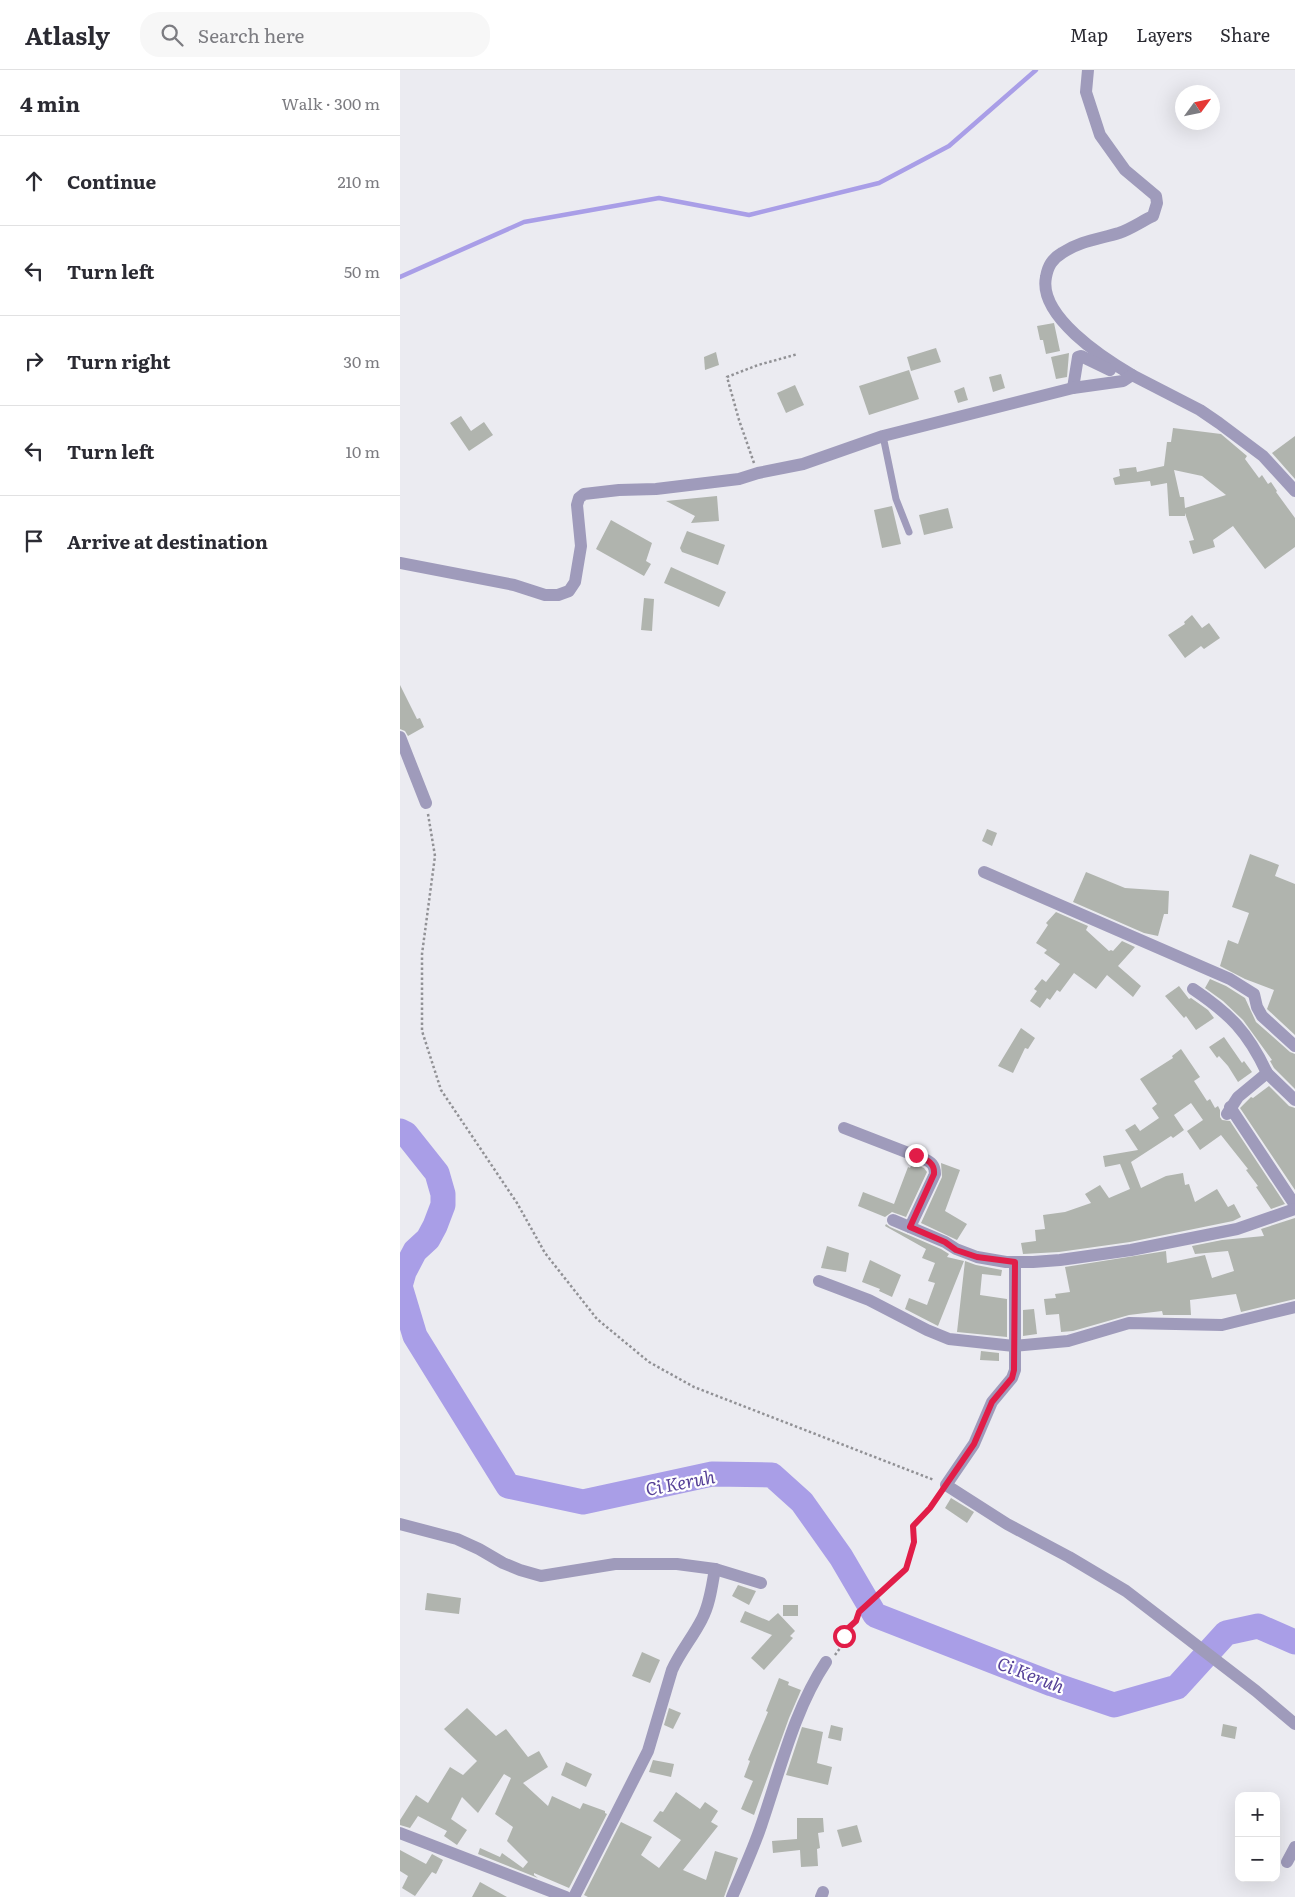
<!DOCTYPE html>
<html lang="en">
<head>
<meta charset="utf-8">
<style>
	body { margin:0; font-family:Literata,serif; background:#f7f7f7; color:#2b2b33 }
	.controls { position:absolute; right:15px; bottom:15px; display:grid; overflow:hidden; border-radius:10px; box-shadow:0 5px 20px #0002 }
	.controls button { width:45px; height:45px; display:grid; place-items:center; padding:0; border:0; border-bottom:1px solid #e1e1e2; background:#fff; color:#2b2b33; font:25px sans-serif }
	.compass { position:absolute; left:775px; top:15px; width:45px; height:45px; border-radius:50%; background:#fff; box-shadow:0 5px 20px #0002; rotate:57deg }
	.stop { position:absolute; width:15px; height:15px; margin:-11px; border:4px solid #e11d48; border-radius:50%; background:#fff }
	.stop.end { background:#e11d48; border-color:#fff; box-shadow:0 1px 5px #0008 }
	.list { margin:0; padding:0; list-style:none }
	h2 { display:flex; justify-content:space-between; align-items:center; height:65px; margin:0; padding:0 20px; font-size:21px }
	h2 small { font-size:16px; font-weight:400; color:#7c7c81 }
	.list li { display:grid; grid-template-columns:32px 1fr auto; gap:15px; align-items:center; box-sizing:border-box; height:90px; padding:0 20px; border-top:1px solid #e1e1e2 }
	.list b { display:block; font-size:19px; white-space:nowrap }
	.list em { font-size:16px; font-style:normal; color:#7c7c81 }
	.icon { flex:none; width:28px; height:28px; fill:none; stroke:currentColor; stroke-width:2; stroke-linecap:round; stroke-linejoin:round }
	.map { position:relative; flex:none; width:895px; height:1827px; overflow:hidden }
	header { display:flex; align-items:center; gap:30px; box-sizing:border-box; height:70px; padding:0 25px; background:#fff; border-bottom:1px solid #e1e1e2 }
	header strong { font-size:24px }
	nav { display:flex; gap:28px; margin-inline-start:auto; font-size:18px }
	.search { width:350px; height:45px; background:#f7f7f7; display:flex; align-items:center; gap:12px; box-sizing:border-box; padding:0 18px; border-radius:20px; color:#7c7c81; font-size:19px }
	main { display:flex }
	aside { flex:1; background:#fff }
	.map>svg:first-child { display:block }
</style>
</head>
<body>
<header>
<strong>Atlasly</strong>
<div class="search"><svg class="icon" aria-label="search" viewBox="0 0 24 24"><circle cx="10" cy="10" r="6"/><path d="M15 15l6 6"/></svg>Search here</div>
<nav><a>Map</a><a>Layers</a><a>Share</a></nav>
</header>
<main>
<aside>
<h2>4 min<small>Walk · 300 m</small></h2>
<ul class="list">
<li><svg class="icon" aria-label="ahead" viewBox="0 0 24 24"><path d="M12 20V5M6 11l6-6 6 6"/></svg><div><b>Continue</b></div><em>210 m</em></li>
<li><svg class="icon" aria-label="left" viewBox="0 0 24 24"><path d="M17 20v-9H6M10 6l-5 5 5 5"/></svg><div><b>Turn left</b></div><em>50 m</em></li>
<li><svg class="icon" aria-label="right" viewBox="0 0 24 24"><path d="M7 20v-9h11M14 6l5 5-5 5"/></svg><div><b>Turn right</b></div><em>30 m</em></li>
<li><svg class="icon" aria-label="left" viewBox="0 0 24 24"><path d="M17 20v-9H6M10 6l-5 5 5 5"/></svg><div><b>Turn left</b></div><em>10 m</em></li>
<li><svg class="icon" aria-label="arrive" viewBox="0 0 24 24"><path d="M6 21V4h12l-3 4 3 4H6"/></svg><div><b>Arrive at destination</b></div></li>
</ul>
</aside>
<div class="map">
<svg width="895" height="1827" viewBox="0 0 895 1827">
	<rect width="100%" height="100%" fill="#ebebf1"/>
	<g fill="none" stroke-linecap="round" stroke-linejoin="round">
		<path stroke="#a99ee7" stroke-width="4.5" d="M0 207 124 152 259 128 349 145 479 113 549 76 636 0"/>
		<path stroke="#a99ee7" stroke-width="25" d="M0 1061 6 1064 37 1103 43 1124V1135L35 1156 28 1169 15 1181 4 1202 0 1216 15 1266 108 1416 183 1432 312 1404 372 1405 402 1432 441 1487 475 1545 652 1614 714 1635 777 1617 826 1563 858 1556 895 1572"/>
	</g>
	<g fill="#b0b4ae" fill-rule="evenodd">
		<path d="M654 253 660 281 646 284 643 270H640L637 256Z"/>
		<path d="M536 278 541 292 511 301 507 287Z"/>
		<path d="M316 282 319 295 305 300 304 287Z"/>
		<path d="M669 283 667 307 656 309 651 287Z"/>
		<path d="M509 300 519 329 469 345 459 316Z"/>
		<path d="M601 304 605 318 593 322 589 307Z"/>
		<path d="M395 315 404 335 386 343 377 323Z"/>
		<path d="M564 317 568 330 558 333 554 321Z"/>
		<path d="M61 346 71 361 84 352 93 365 69 381 50 353Z"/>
		<path d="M773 358 821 364 847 386 845 389 859 408 862 405 868 414 871 412 877 421 876 422 895 448V477L865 499 833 456 813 470 815 477 793 484 789 471 794 470 785 443V446H769L767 413 751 416 750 411 715 415 713 408 720 406 719 399 736 397 737 402 764 396 767 372H771ZM774 400 802 406 826 425 785 438 784 427H780Z"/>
		<path d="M895 366V409L872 383Z"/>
		<path d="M317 426 319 451 291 453 295 446 266 431Z"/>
		<path d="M492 436 501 474 482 478 474 440Z"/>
		<path d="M548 438 553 458 524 465 519 445Z"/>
		<path d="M211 450 252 473 246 491 251 494 244 506 196 479Z"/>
		<path d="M287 461 325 475 318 495 282 482 280 478Z"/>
		<path d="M271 497 326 522 319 537 264 513Z"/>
		<path d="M244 528 254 529 252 561 241 560Z"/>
		<path d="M792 545 802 558 809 553 820 568 804 579 801 576 785 588 768 565 785 554 784 552Z"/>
		<path d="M0 615 17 649 20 648 24 657 8 666 5 661 0 659Z"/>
		<path d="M587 759 597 763 592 776 582 771Z"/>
		<path d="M850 784 879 795 875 806 895 814V965L867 939 874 920 845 909 820 896 828 870 838 874 849 843 832 837Z"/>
		<path d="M686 802 725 818 769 821 768 844H764L758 866 744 863 673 832Z"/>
		<path d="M656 842 688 856 686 860 709 881 711 880 713 881 722 871 735 877 718 896 741 916 733 927 707 905 696 919 674 903 660 922 657 920 650 930 647 928 640 938 630 931 637 921 634 919 642 909 646 912 660 894 644 883 647 880 636 873 648 855 646 853Z"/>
		<path d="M810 909 826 916 845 928 856 952 890 982 895 984V1019L874 998 870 991 872 990 843 950 823 931 805 918Z"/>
		<path d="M779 916 789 929 791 928 801 935 808 940 814 948 796 960 786 946 784 948 765 926Z"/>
		<path d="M621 958 635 968 628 979 625 978 613 1003 598 996Z"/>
		<path d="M824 967 842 993 844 991 852 1002 838 1012 828 996 819 986 817 988 809 977Z"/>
		<path d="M781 979 800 1007 794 1011 807 1031 810 1029 815 1038 818 1036 820 1040V1047L822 1050 830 1051 885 1134 871 1139 856 1117 858 1116 846 1100 848 1099 821 1065 800 1080 787 1061 803 1050 791 1033 774 1045 784 1060 773 1068 771 1066 731 1092 741 1118 766 1106 783 1103 785 1115 789 1114 795 1132 817 1119 828 1137 834 1134 841 1147 833 1151 730 1172 659 1182 623 1184 621 1173 636 1171 635 1160 645 1159 643 1145 665 1142 691 1133 685 1124 700 1115 709 1128 730 1119 720 1094 705 1097 703 1086 738 1080 725 1060 735 1054 740 1061 759 1048 752 1038 757 1034 740 1009 773 988 772 986Z"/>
		<path d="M869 1016 889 1036 895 1038V1120L840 1038 851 1027 853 1028Z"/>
		<path d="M512 1093 524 1098 527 1102 506 1147 492 1142 485 1147 458 1136 463 1122 494 1134 508 1097 510 1098Z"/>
		<path d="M541 1093 560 1100 545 1141 567 1154 557 1170 521 1153 542 1107Z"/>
		<path d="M895 1148V1229L841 1242 836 1224 790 1230 791 1245H763L762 1241 729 1245 673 1261 661 1262 659 1244 646 1245 644 1229 656 1228 655 1224 670 1222 665 1197 766 1181 767 1193 805 1185 812 1208 834 1201 828 1181 795 1184 792 1176 822 1170 864 1166 861 1159Z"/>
		<path d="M486 1154 490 1157 541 1179 549 1184 547 1187 564 1191 538 1256 505 1239 509 1228 527 1235 535 1213 528 1211 535 1193 522 1188 526 1179 485 1156Z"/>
		<path d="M427 1176 449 1183 446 1202 421 1198Z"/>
		<path d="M470 1190 501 1205 492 1227 479 1221 480 1219 462 1212Z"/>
		<path d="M565 1191 576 1195 602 1200 601 1206 582 1204 580 1225 607 1229V1267L557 1262Z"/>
		<path d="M634 1239 637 1264 623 1266V1240Z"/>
		<path d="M581 1281 599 1283V1291L580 1290Z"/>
		<path d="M551 1428 574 1442 567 1453 545 1438Z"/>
		<path d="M338 1515 356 1521 349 1535 332 1526Z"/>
		<path d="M27 1523 61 1528 59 1544 25 1540Z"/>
		<rect x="383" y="1535" width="15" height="11"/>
		<path d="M345 1541 369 1551 378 1543 395 1561 390 1566 393 1568 364 1600 351 1588 372 1565 340 1552Z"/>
		<path d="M242 1582 260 1590 250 1613 232 1606Z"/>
		<path d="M379 1608 389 1612 388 1615 401 1620 389 1648 354 1745 341 1739 353 1711 344 1707 350 1691 348 1690 368 1642 366 1641Z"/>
		<path d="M67 1638 96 1666 106 1659 128 1687 139 1681 148 1697 123 1713 148 1736 152 1726 180 1739 183 1733 205 1741V1743L207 1744 169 1818 134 1803V1805L138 1808 78 1784 80 1778 100 1787 102 1783 123 1798 128 1792 107 1771 113 1757 95 1744 111 1708 104 1704 78 1743 62 1727 51 1749 67 1760 57 1775 44 1766 47 1761 18 1746 10 1758 0 1755V1750L16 1725 28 1733 50 1697 63 1705 77 1691 44 1659Z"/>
		<path d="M269 1638 281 1643 273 1659 264 1655Z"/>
		<path d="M823 1654 837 1657 835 1669 821 1666Z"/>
		<path d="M431 1655 443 1658 441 1671 428 1668Z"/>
		<path d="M402 1657 423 1662 417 1693 432 1697 428 1715 386 1705Z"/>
		<path d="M253 1690 274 1694 271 1707 249 1702Z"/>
		<path d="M166 1692 192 1704 186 1717 161 1705Z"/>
		<path d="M276 1722 300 1739 305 1732 318 1741 311 1752 318 1756 283 1800 306 1810 315 1781 338 1788 324 1827H188L184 1825 221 1752 252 1767 241 1785 259 1798 281 1770 253 1751 260 1741 263 1742Z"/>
		<path d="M397 1748H423L424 1762 418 1763 420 1778 417 1779 418 1796 401 1797 400 1780 373 1783 372 1771 397 1769Z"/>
		<path d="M457 1755 462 1772 442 1777 437 1760Z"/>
		<path d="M0 1780 26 1794 32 1784 43 1790 36 1804 32 1802 15 1826 2 1818 8 1806 0 1801Z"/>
		<path d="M80 1812 107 1827H72Z"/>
	</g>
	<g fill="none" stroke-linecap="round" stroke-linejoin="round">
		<g stroke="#919195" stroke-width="2.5" stroke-dasharray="2.5 2.5" stroke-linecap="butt">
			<path d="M354 393 339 350 327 307 358 295 398 284"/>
			<path d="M28 744 35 786 22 884V961L41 1020 117 1133 145 1183 197 1249 249 1292 294 1317 534 1410"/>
			<path d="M435 1585 443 1574 444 1562 456 1551 459 1542 507 1499 513 1472V1456L538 1426"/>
		</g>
		<path stroke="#9f9bbb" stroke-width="7" d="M483 366 496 429 509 462"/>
		<g stroke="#9f9bbb" stroke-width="12">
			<path d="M688 0 686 22 700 65 725 100 756 126 757 133 753 146C742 151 731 159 719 163 699 169 680 171 662 183 652 189 648 196 646 207 638 246 703 288 732 305"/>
			<path d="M673 318 678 287 681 286 710 300"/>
			<path d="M0 667 26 733"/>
			<path d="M584 802 830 909 854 924 857 937 862 946 895 976"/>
			<path d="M793 919C830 944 848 962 867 1003"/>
			<path d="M830 1037 895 1135"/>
			<path d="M827 1044 838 1027 867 1003 895 1030"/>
			<path d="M444 1058 524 1089C531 1092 535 1095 535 1104L510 1157"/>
			<path d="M493 1150 545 1172 556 1179 577 1187 606 1192H633L660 1190 731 1180 837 1159 895 1139"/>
			<path d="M615 1192V1300L612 1308 592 1332 574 1374 546 1415 607 1454 669 1487 726 1521 856 1621 895 1654"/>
			<path d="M419 1211 469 1230 527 1260 549 1269 614 1276 668 1271 729 1253 822 1255 895 1237"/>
			<path d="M0 1454 57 1469 79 1479 103 1493 120 1500 141 1506 215 1494H277L315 1499 361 1513"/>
			<path d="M0 1763 166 1827"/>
			<path d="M887 1792 895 1777"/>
			<path d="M174 1827 248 1681 272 1600C280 1582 293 1567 302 1549 310 1534 312 1515 315 1499"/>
			<path d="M332 1827C342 1803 353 1780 361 1756 380 1701 394 1640 426 1592"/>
			<path d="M421 1827 423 1822"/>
		</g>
		<path stroke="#9f9bbb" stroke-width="12" d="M0 493 114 515 145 525H158L169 521 175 512 181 476 177 435 179 428 184 424 219 420 256 419 339 409 358 403 403 394 483 366 673 318 723 311 732 305 800 340 819 353 863 386 895 421"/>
	</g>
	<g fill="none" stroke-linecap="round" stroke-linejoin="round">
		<path stroke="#e11d48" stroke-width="6" d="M444 1566V1562L456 1551 459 1542 506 1499 514 1472 513 1456 530 1438 574 1374 592 1332 612 1308 614 1300 615 1192 577 1187 556 1180 545 1172 510 1157 534 1104C535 1092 525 1089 516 1085"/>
	</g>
	<g text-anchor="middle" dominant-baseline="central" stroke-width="4.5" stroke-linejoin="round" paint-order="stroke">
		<g font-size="18" font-style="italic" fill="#564197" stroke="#fff">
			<text transform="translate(280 1412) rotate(-11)">Ci Keruh</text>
			<text transform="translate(631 1604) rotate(21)">Ci Keruh</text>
		</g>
	</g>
</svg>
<div class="controls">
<button>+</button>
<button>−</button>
</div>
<svg class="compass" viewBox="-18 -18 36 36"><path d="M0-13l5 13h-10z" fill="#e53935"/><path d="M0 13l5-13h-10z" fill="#7c7c81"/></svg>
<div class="stop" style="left:444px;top:1566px"></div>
<div class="stop end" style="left:516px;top:1085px"></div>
</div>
</main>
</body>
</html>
